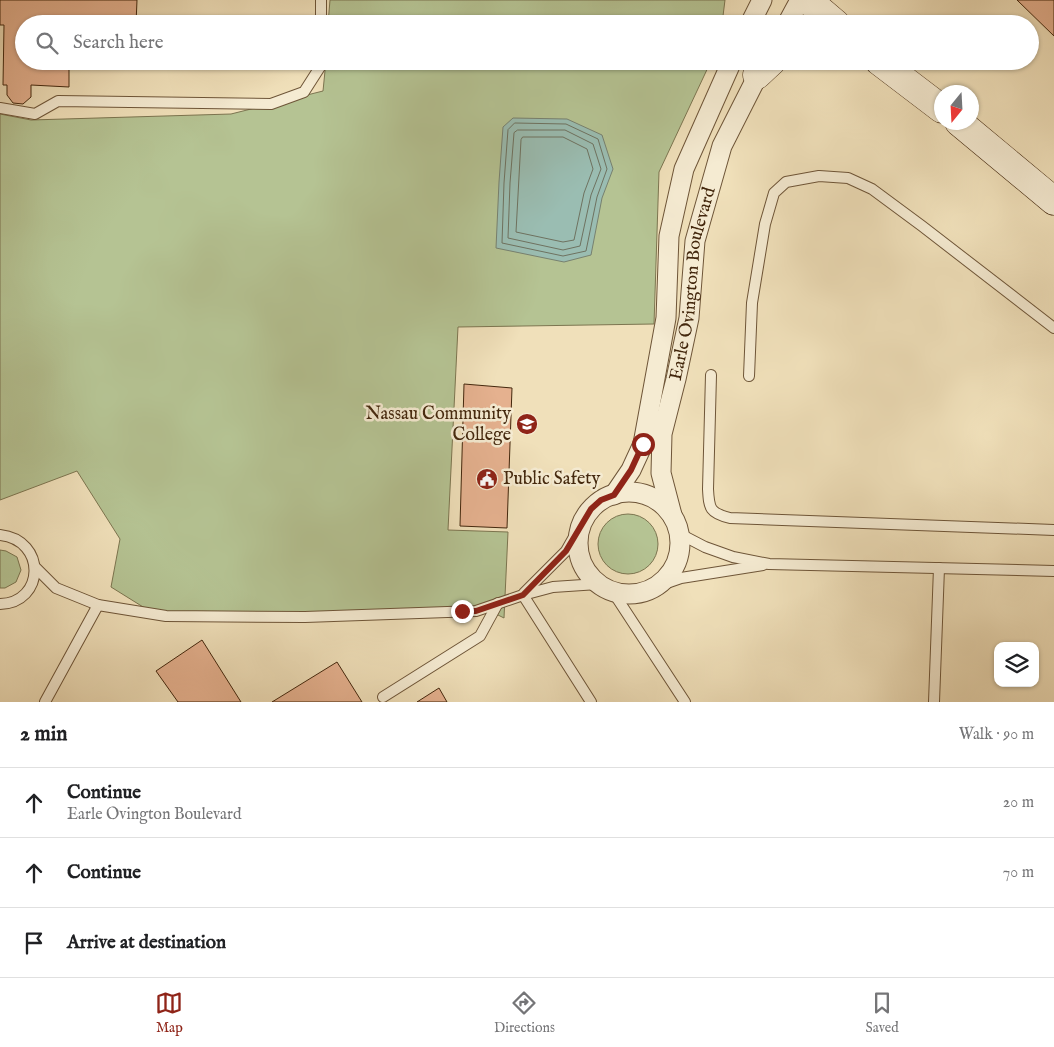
<!DOCTYPE html>
<html lang="en">
<head>
<meta charset="utf-8">
<style>
	body { margin:0; font-family:"IM FELL English",serif; background:#f2f2f2; color:#202124 }
	.controls { position:absolute; right:15px; bottom:15px; display:grid; overflow:hidden; border-radius:10px; box-shadow:0 1px 4px #0004 }
	.controls button { width:45px; height:45px; display:grid; place-items:center; padding:0; border:0; border-bottom:1px solid #e0e0e0; background:#fff; color:#202124; font:25px sans-serif }
	.compass { position:absolute; left:934px; top:85px; width:45px; height:45px; border-radius:50%; background:#fff; box-shadow:0 1px 4px #0004; rotate:198deg }
	.stop { position:absolute; width:15px; height:15px; margin:-11px; border:4px solid #8f2418; border-radius:50%; background:#fff }
	.stop.end { background:#8f2418; border-color:#fff; box-shadow:0 1px 5px #0008 }
	.list { margin:0; padding:0; list-style:none }
	h2 { display:flex; justify-content:space-between; align-items:center; height:65px; margin:0; padding:0 20px; font-size:21px }
	h2 small { font-size:16px; font-weight:400; color:#757577 }
	.list li { display:grid; grid-template-columns:32px 1fr auto; gap:15px; align-items:center; box-sizing:border-box; height:70px; padding:0 20px; border-top:1px solid #e0e0e0 }
	.list b { display:block; font-size:19px; white-space:nowrap }
	.list p { margin:0; font-size:16px; white-space:nowrap; color:#757577 }
	.list em { font-size:16px; font-style:normal; color:#757577 }
	.icon { flex:none; width:28px; height:28px; fill:none; stroke:currentColor; stroke-width:2; stroke-linecap:round; stroke-linejoin:round }
	.map { position:relative; flex:none; width:1054px; height:702px; overflow:hidden }
	.search { position:absolute; background:#fff; box-shadow:0 1px 4px #0004; left:15px; right:15px; top:15px; height:55px; display:flex; align-items:center; gap:12px; box-sizing:border-box; padding:0 18px; border-radius:28px; color:#757577; font-size:19px }
	.sheet { height:275px; background:#fff }
	nav { display:flex; justify-content:space-around; align-items:center; box-sizing:border-box; height:70px; border-top:1px solid #e0e0e0; background:#fff; font-size:14px; color:#757577 }
	nav a { display:grid; justify-items:center; gap:2px }
	nav .on { color:#8f2418 }
	.map>svg:first-child { display:block }
</style>
</head>
<body>
<div class="map">
<svg width="1054" height="702" viewBox="0 0 1054 702">
	<rect width="100%" height="100%" fill="#f0e0ba"/>
	<filter id="stains"><feTurbulence type="fractalNoise" baseFrequency=".004" numOctaves="4"/><feColorMatrix values="0 0 0 0 .2 0 0 0 0 .09 0 0 0 0 .02 0 0 0 .5 -.17"/></filter>
	<radialGradient id="worn" r=".72"><stop offset=".6" stop-color="#630" stop-opacity="0"/><stop offset="1" stop-color="#630" stop-opacity=".3"/></radialGradient>
	<g fill="#b5c393" stroke="#7c7550">
		<path d="M330 0H725L722 24H328Z"/>
		<path d="M326 61H711L659 172 654 324 458 327 448 530 508 532 504 618 484 608 164 620 111 587 120 539 77 471 0 500V114L31 120 231 114 323 91Z"/>
		<circle cx="628" cy="544" r="30"/>
		<path d="M0 550 6 551 17 557 21 570 16 582 5 588H0Z"/>
	</g>
	<path fill="#9abdb2" stroke="#778170" d="M513 118 567 119 602 135 613 169 602 198 591 255 564 262 496 248 499 182 503 127Z"/>
	<g fill="none" stroke-linecap="round" stroke-linejoin="round">
		<g stroke="#6e7260" stroke-width="1">
			<path d="M515 123 566 124 598 139 607 169 597 197 586 251 563 256 502 243 504 183 508 130Z"/>
			<path d="M518 130H565L593 144 601 169 591 195 580 246 563 250 508 238 510 183 514 133Z"/>
			<path d="M523 137H563L587 149 593 169 584 193 574 240 563 242 516 232 521 140Z"/>
		</g>
	</g>
	<g fill="#e5b18f" stroke="#43270d">
		<path d="M0 0H137L136 24H24V61H69V87L31 85V97L23 104 13 103 7 95V85H3L4 25H0Z"/>
		<path d="M1017 0H1054V36Z"/>
		<path d="M464 384 512 388 507 528 460 526Z"/>
		<path d="M202 640 241 702H178L156 671Z"/>
		<path d="M337 662 362 702H272Z"/>
		<path d="M439 688 447 702H417Z"/>
	</g>
	<g fill="none" stroke-linecap="round" stroke-linejoin="round">
		<g stroke="#6e5538" stroke-width="12">
			<g id="lane">
				<path d="M321 24V0"/>
				<path d="M0 108 35 114 58 101 271 104 304 92 320 67V61"/>
				<path d="M711 375 708 489C709 509 710 513 730 518L1054 530"/>
				<path d="M749 376 752 303 765 224 774 193 786 182 819 176 848 178 872 189 922 226 1054 328"/>
				<path d="M680 534 705 547 733 557 769 564 1054 571"/>
				<path d="M0 535C47 540 45 603 0 604"/>
				<path d="M35 567 56 588 98 605 166 616 305 617 476 611 523 595 553 587 598 584"/>
				<path d="M658 586 681 578 763 565"/>
				<path d="M613 592 685 702"/>
				<path d="M524 593 566 551 583 521"/>
				<path d="M523 595 591 702"/>
				<path d="M383 697 480 636 498 603"/>
				<path d="M45 702 98 605"/>
				<path d="M934 702 939 568"/>
			</g>
		</g>
		<g stroke="#6e5538" stroke-width="21">
			<g id="street">
				<path d="M750 24 762 0"/>
				<path d="M787 24 800 0"/>
				<circle cx="629" cy="543" r="51"/>
				<path d="M614 495 631 470 643 444 666 318 669 236 684 169 732 61"/>
				<path id="s1" d="M672 515 661 473 662 434 676 379 689 318 695 241 722 146 763 65"/>
			</g>
		</g>
		<g stroke="#43270d" stroke-width="29">
			<g id="secondary">
				<path d="M808 0 836 24"/>
				<path d="M879 61 942 109"/>
				<path d="M757 75 772 61"/>
				<path d="M959 122 1054 201"/>
			</g>
		</g>
		<use href="#lane" stroke="#f5ebd2" stroke-width="10"/>
		<use href="#street" stroke="#f5ebd2" stroke-width="19"/>
		<use href="#secondary" stroke="#f5ebd2" stroke-width="28"/>
	</g>
	<g fill="none" stroke-linecap="round" stroke-linejoin="round">
		<path stroke="#8f2418" stroke-width="6" d="M462 611H476L523 595 566 551 591 509 601 500 614 495 631 470 643 444"/>
	</g>
	<defs>
		<g id="university-disc" transform="scale(1.125)"><circle r="9.5" fill="#8f2418" stroke="#f5ebd2"/><path d="M0-5L7-2L0 1L-7-2ZM-4 1L0 2.5L4 1V4Q0 6-4 4Z" fill="#fff"/></g>
		<g id="civic-disc" transform="scale(1.125)"><circle r="9.5" fill="#8f2418" stroke="#f5ebd2"/><path d="M-.6-6.5H3V-4.5H.6V-3L4-1V1h2V6H-6V1h2V-1L-.6-3ZM-1.2 2.5V6h2.4V2.5Z" fill="#fff"/></g>
	</defs>
	<g fill-rule="evenodd">
		<use href="#university-disc" x="527" y="424"/>
		<use href="#civic-disc" x="487" y="479"/>
	</g>
	<g text-anchor="middle" dominant-baseline="central" stroke-width="5" stroke-linejoin="round" paint-order="stroke">
		<g font-size="18" fill="#43270d" stroke="#f5ebd2">
			<text stroke="none"><textPath href="#s1" startOffset="236">Earle Ovington Boulevard</textPath></text>
		</g>
		<g font-size="18" fill="#43270d" stroke="#f5ebd2" text-anchor="end">
			<text x="511" y="414">Nassau Community<tspan x="511" dy="21">College</tspan></text>
			<text x="503" y="479" text-anchor="start">Public Safety</text>
		</g>
	</g>
	<rect width="100%" height="100%" filter="url(#stains)"/>
	<rect width="100%" height="100%" fill="url(#worn)"/>
</svg>
<div class="controls">
<button><svg class="icon" aria-label="layers" viewBox="0 0 24 24"><path d="M12 4l9 5-9 5-9-5zM3 14l9 5 9-5"/></svg></button>
</div>
<svg class="compass" viewBox="-18 -18 36 36"><path d="M0-13l5 13h-10z" fill="#e53935"/><path d="M0 13l5-13h-10z" fill="#757577"/></svg>
<div class="stop" style="left:643px;top:444px"></div>
<div class="stop end" style="left:462px;top:611px"></div>
<div class="search"><svg class="icon" aria-label="search" viewBox="0 0 24 24"><circle cx="10" cy="10" r="6"/><path d="M15 15l6 6"/></svg>Search here</div>
</div>
<section class="sheet">
<h2>2 min<small>Walk · 90 m</small></h2>
<ul class="list">
<li><svg class="icon" aria-label="ahead" viewBox="0 0 24 24"><path d="M12 20V5M6 11l6-6 6 6"/></svg><div><b>Continue</b><p>Earle Ovington Boulevard</p></div><em>20 m</em></li>
<li><svg class="icon" aria-label="ahead" viewBox="0 0 24 24"><path d="M12 20V5M6 11l6-6 6 6"/></svg><div><b>Continue</b></div><em>70 m</em></li>
<li><svg class="icon" aria-label="arrive" viewBox="0 0 24 24"><path d="M6 21V4h12l-3 4 3 4H6"/></svg><div><b>Arrive at destination</b></div></li>
</ul>
</section>
<nav>
<a class="on"><svg class="icon" aria-label="map" viewBox="0 0 24 24"><path d="M3 6l6-2 6 2 6-2v14l-6 2-6-2-6 2zM9 4v14M15 6v14"/></svg>Map</a>
<a><svg class="icon" aria-label="directions" viewBox="0 0 24 24"><path d="M12 3l9 9-9 9-9-9zM9 14v-3h6M13 9l2 2-2 2"/></svg>Directions</a>
<a><svg class="icon" aria-label="saved" viewBox="0 0 24 24"><path d="M7 4h10v16l-5-4-5 4z"/></svg>Saved</a>
</nav>
</body>
</html>
